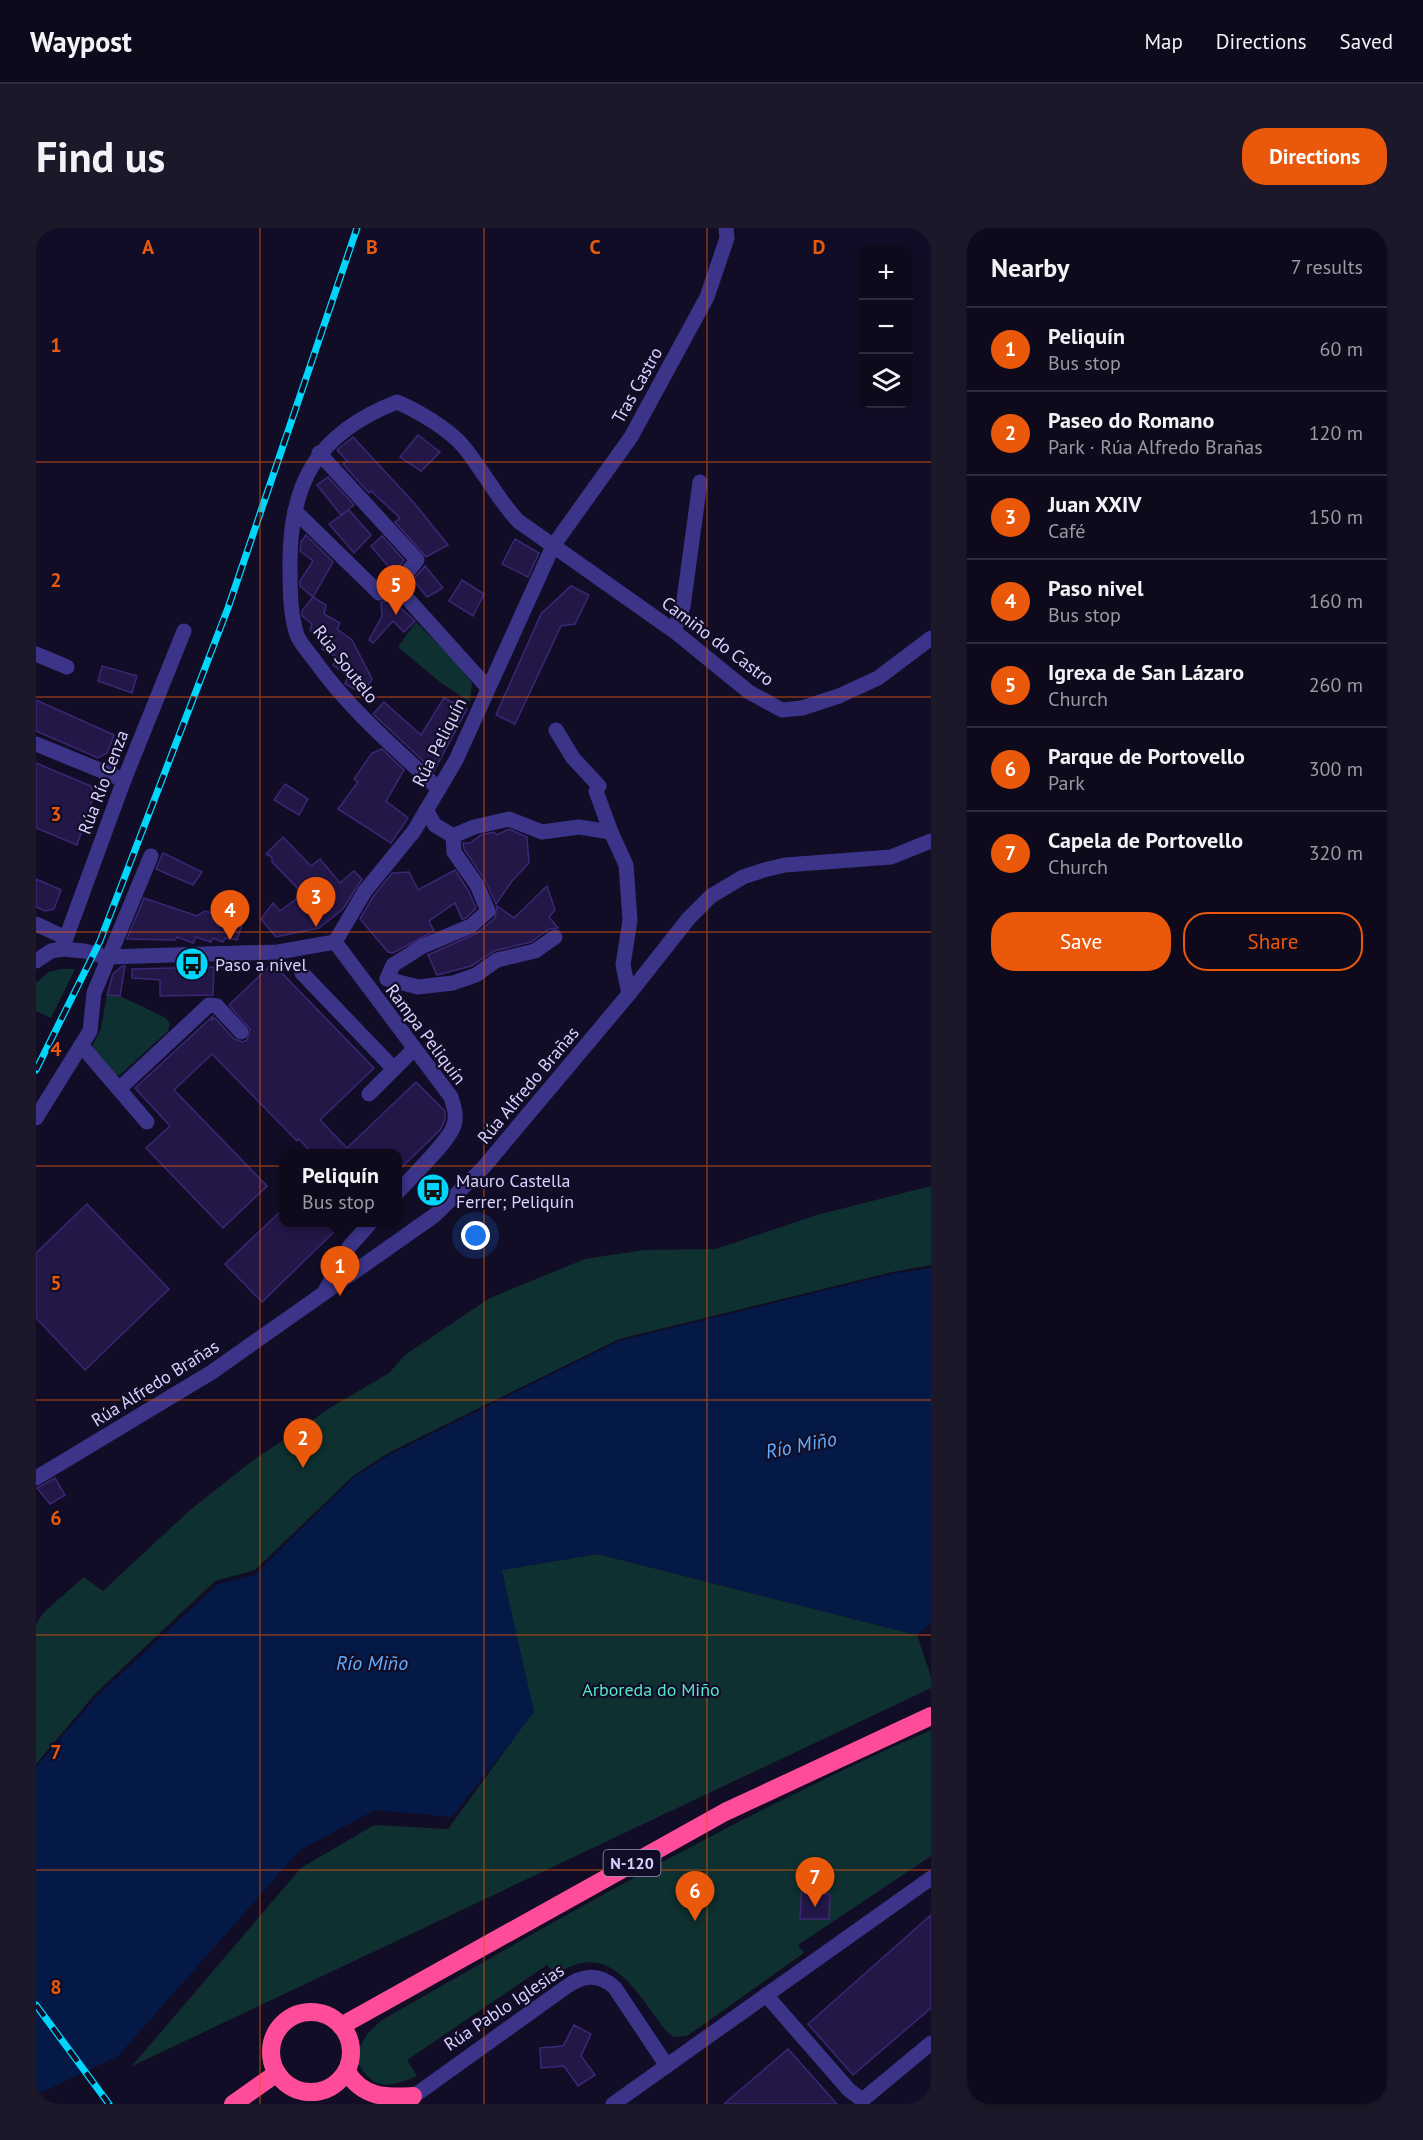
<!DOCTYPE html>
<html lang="en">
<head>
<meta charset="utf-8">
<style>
	body { margin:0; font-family:"PT Sans",sans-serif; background:#1c1829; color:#f1f3f6 }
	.controls { position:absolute; right:18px; top:18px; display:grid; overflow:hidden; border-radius:12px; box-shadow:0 3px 9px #0003 }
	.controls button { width:54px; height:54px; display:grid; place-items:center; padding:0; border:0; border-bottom:2px solid #2e2b3b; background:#0e0a1c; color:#f1f3f6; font:30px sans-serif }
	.you { position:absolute; left:440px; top:1008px; width:21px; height:21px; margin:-15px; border:4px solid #fff; border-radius:50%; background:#1a73e8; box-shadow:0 0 0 9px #1a73e833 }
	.badge { display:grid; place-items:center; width:39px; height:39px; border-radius:50%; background:#ea580c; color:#fff; font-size:20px; font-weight:700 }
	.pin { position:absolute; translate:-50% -50px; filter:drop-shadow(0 2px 3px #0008) }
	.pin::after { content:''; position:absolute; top:32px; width:21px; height:18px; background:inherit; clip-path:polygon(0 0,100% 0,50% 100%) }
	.popup { position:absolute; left:243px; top:921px; width:123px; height:78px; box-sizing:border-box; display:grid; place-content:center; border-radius:12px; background:#0e0a1c; filter:drop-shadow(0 2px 4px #0005); font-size:20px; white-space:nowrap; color:#9b9aa3 }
	.popup b { font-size:22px; color:#f1f3f6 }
	.popup::after { content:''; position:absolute; left:50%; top:100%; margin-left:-12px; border:12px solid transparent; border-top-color:#0e0a1c }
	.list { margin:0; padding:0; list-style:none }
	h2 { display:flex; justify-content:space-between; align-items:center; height:78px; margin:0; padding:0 24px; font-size:26px }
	h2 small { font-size:20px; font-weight:400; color:#9b9aa3 }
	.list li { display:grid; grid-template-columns:39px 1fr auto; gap:18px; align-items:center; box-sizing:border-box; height:84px; padding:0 24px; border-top:2px solid #2e2b3b }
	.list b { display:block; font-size:22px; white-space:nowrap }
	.list p { margin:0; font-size:20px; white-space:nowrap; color:#9b9aa3 }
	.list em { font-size:20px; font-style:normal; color:#9b9aa3 }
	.actions { display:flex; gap:12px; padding:18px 24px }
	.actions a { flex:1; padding:14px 0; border:2px solid #ea580c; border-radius:24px; text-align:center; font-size:21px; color:#ea580c }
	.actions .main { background:#ea580c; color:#fff }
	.icon { flex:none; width:33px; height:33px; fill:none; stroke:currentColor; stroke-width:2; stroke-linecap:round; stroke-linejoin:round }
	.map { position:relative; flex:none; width:895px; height:1876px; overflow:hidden; border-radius:24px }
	header { display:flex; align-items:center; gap:36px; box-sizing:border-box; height:84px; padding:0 30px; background:#0e0a1c; border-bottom:2px solid #2e2b3b }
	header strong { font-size:28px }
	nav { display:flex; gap:33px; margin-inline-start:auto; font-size:21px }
	.intro { display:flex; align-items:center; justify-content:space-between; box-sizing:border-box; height:144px; padding:0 36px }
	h1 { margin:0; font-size:42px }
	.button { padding:15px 27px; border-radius:24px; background:#ea580c; color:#fff; font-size:21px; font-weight:700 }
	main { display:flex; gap:36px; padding:0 36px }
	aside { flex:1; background:#0e0a1c; border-radius:24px; box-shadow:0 3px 9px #0003 }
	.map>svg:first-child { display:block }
</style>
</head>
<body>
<header>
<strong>Waypost</strong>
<nav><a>Map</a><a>Directions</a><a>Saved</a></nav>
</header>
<div class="intro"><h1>Find us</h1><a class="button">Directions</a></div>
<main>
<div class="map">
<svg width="895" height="1876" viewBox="0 0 895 1876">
	<rect width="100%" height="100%" fill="#120d26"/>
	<g fill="#0f3030">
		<path d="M380 394 419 433 436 455 434 474 404 454 362 419Z"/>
		<path d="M25 741H39L15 790 0 783V755L13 744Z"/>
		<path d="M71 767 84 768 130 790 134 796 132 803 84 847H80L56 819 65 800Z"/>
		<path d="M895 958V1037L856 1044 583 1111 352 1225 317 1248 219 1342 179 1353 59 1466 0 1536V1396L8 1384 48 1349 67 1363 153 1283 216 1233 297 1178 353 1145 369 1127 454 1070 549 1031 608 1022 680 1021 781 987Z"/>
		<path d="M562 1326 881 1407 895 1449V1460L96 1838 265 1640 338 1597 412 1601 497 1484 465 1342Z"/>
		<path d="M895 1502V1628L762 1717 768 1725 651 1808 638 1809 631 1804C600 1765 575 1709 519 1747L511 1737 371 1832 381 1848C351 1861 335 1862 320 1831 325 1813 332 1803 346 1792 526 1689 705 1585 895 1502Z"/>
	</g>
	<path fill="#051946" d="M895 1040V1395L881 1407 562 1326 466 1342 498 1484 416 1589 339 1582 264 1622 82 1828 0 1867V1539L60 1469 182 1356 218 1347 317 1250 355 1226 583 1113 856 1046Z"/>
	<g fill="#231748" stroke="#3b2776" stroke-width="1.5">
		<path d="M382 207 404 224 385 243 364 229Z"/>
		<path d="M317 209 379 276 412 317 390 329 359 294 364 290 335 263 333 265 307 236 311 233 301 222Z"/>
		<path d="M292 249 318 277 305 287 281 257Z"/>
		<path d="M313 282 335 307 318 325 293 296Z"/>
		<path d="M270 307 297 334 277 369 264 358V353L277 333 264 323 265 314Z"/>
		<path d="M346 308 368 332 358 345 335 318Z"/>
		<path d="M479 311 503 325 492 349 466 336Z"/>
		<path d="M389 338 407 360 391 369 377 352Z"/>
		<path d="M426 352 448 366 437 388 413 373Z"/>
		<path d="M535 358 553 367 539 396 525 398 479 496 460 487 505 386Z"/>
		<path d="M277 369 290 377 288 386 304 395 301 401 316 412 336 451 327 466 309 456 312 448 297 437 301 429 286 421 288 413 274 402 276 396 266 388V383Z"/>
		<path d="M355 371 379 393 368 404 357 393 337 415 333 412 346 388 345 374Z"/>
		<path d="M66 438 101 448 96 465 62 453Z"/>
		<path d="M408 470 431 481 398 543 337 486 348 474 385 507Z"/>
		<path d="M0 472 78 507 71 525 62 530 0 503Z"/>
		<path d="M346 521 368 542 350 573 372 590 355 615 302 581 322 554 318 551 336 525Z"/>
		<path d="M0 535 55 558 58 567 41 617 0 600Z"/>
		<path d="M249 556 272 571 263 587 238 572Z"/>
		<path d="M473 601 491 609 493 635 476 653 460 676 449 652 428 621 427 615H434L445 607 458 604 461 607Z"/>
		<path d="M247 609 275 638 284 631 304 655 318 643 326 651 307 681 283 700 240 709 225 691 237 675 244 683 267 666 236 634V629L230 626Z"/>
		<path d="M127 625 166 644 157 657 120 641Z"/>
		<path d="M419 642 432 662 440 680 430 690 426 691 419 675 393 693 398 703 357 725 352 724 324 691 337 669 356 645 373 644 382 662Z"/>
		<path d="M0 651 25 662 18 681 9 683 0 679Z"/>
		<path d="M511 658 519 682 513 689 522 700 513 701 495 714 458 723 435 738 401 747 392 727 441 705 459 690 461 678 478 690Z"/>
		<path d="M108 670 161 688 169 683 187 688 189 683 209 688 201 712 189 710 187 714 177 710 175 714 160 709 157 715 141 709 139 712 91 711Z"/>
		<path d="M86 738H89L84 768 71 767 77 746Z"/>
		<path d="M234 738H239L338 840 284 892 311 920 380 854 409 883V892L404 902 361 944V926H277L263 911 261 913 176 826 138 862 231 958 187 1000 110 920 134 898 99 860 177 788 176 792 179 790 198 811 207 814 211 812 214 801 193 777Z"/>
		<path d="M178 739 177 767 124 768V752L96 750V741Z"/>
		<path d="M51 976 133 1061 49 1142 0 1090V1025Z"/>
		<path d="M247 981V994H308L226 1074 189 1036Z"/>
		<path d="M19 1250 29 1267 14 1276 1 1260Z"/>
		<path d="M766 1658 781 1660 780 1663 794 1667 793 1691H764Z"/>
		<path d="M895 1687V1780L817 1847 772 1796Z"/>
		<path d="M538 1797 555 1806 545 1828 559 1847 542 1858 528 1838 505 1840 504 1820 527 1818Z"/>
		<path d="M752 1821 801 1876H688Z"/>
	</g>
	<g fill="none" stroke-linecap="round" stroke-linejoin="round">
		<g stroke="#3b3489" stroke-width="15">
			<path d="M283 225 381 332 360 358"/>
			<path d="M259 283 343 365 360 358"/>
			<path d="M360 358 452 460"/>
			<path d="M638 403 647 379 664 254"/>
			<path d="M0 426 31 439"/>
			<path d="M520 502 537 530 563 558 560 563 576 607"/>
			<path d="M0 516 88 552"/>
			<path d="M403 561C359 520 314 482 279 433 274 425 264 416 261 407 254 386 254 361 254 339 253 255 281 205 361 174 380 182 413 201 427 218 447 242 460 269 482 293L638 403 713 464 746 482 766 480 803 468 842 450 895 410"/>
			<path d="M390 582 399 597 417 608 438 599 473 591 506 604 543 599 575 604 590 637 594 692 587 737 593 766"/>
			<path d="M0 696 30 710"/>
			<path d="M299 714 329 663 378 603 420 532 517 318 595 209 671 69 691 10 690 0"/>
			<path d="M299 714 415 869C418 879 421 887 418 897 413 914 374 950 361 965"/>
			<path d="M26 721 88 552 148 403"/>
			<path d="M0 733 15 723 26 721 48 723 70 729 136 727 242 724 299 714"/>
			<path d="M266 745 358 841"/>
			<path d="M351 751 357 737 387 718 435 698 452 683 441 657 418 624 417 608"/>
			<path d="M351 751 382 759 417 755 440 747 461 732 499 723 519 709"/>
			<path d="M45 817 111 894"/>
			<path d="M83 861 173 777 181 778 205 804"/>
			<path d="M333 866 378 821"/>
			<path d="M0 890 54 803 58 765 115 628"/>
			<path d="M289 1063 313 1019 335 994"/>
			<path d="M0 1250 176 1144 399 987 447 940 593 766 653 690 675 668 707 649 728 642 749 637 855 629 895 613"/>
			<path d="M730 1767 813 1862 825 1871 830 1869 895 1815"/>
			<path d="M368 1875 530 1759C547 1747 563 1745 579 1760L631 1838"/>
			<path d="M577 1876 895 1650"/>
		</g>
		<g stroke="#ff4c99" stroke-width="18">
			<circle cx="275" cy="1824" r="40"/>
			<path d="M305 1798 689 1584 895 1488"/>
			<path d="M311 1844C327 1869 348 1870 377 1868"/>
			<path d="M197 1876 241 1845"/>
		</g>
		<g stroke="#00d6fc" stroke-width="7">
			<g id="rail">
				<path d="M0 842 64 713 192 380 321 0"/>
				<path d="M0 1777 73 1876"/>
			</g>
		</g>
		<use href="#rail" stroke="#120d26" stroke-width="4.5" stroke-dasharray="14" stroke-linecap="butt"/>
	</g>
	<path fill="none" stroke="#e8590c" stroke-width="1.5" stroke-opacity="0.55" d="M224 0V1876M448 0V1876M671 0V1876M0 234H895M0 469H895M0 704H895M0 938H895M0 1172H895M0 1407H895M0 1642H895"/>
	<defs>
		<g id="bus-disc" transform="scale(1.725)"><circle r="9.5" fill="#00d6fc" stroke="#120d26"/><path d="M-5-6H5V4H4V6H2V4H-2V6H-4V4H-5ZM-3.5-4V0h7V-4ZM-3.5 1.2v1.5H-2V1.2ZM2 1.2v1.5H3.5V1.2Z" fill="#111"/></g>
	</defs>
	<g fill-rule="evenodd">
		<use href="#bus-disc" x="156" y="736"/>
		<use href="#bus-disc" x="397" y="962"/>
	</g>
	<g text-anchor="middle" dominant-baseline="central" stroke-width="4.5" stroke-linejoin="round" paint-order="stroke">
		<rect fill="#120d26" stroke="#9d96be" stroke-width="1.5" x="567.5" y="1622" width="57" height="26" rx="4.5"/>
		<g font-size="16" font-weight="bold" fill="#d9d1ff">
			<text x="596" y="1635">N-120</text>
		</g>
		<g font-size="18" fill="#d9d1ff" stroke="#120d26">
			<text transform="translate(601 157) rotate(-61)">Tras Castro</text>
			<text transform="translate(682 413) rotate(37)">Camiño do Castro</text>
			<text transform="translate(310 436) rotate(52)">Rúa Soutelo</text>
			<text transform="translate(403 514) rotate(-63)">Rúa Peliquín</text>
			<text transform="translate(67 554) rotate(-69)">Rúa Río Cenza</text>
			<text transform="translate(390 806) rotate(53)">Rampa Peliquín</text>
			<text transform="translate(492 857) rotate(-50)">Rúa Alfredo Brañas</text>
			<text transform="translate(119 1155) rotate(-32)">Rúa Alfredo Brañas</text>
			<text transform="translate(468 1779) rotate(-34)">Rúa Pablo Iglesias</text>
		</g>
		<g font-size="18" fill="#d9d1ff" stroke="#120d26" text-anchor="start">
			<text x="179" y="736">Paso a nivel</text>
			<text x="420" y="952">Mauro Castella<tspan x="420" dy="21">Ferrer; Peliquín</tspan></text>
		</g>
		<g font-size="18" fill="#53e9cc" stroke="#120d26">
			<text x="615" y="1461">Arboreda do Miño</text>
		</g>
		<g font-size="20" font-style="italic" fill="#5fadff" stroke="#120d26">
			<text transform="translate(765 1217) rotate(-11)">Río Miño</text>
			<text x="336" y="1435">Río Miño</text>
		</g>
	</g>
	<g font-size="20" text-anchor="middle" font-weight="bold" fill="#e8590c" stroke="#120d26" stroke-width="4.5" stroke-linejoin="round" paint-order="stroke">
		<text x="112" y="26">A</text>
		<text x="336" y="26">B</text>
		<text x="559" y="26">C</text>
		<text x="783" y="26">D</text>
		<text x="20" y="124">1</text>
		<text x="20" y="359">2</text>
		<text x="20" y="593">3</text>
		<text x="20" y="828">4</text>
		<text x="20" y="1062">5</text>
		<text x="20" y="1297">6</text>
		<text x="20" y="1531">7</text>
		<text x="20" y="1766">8</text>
	</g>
</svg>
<div class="controls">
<button>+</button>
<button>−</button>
<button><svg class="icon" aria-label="layers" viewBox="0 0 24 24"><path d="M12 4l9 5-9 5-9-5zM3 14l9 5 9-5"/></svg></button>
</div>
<div class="you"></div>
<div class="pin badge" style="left:304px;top:1068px">1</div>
<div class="popup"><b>Peliquín</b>Bus stop</div>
<div class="pin badge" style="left:267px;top:1240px">2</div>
<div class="pin badge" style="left:280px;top:699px">3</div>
<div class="pin badge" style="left:194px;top:712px">4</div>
<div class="pin badge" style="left:360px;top:387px">5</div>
<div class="pin badge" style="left:659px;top:1693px">6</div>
<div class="pin badge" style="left:779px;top:1679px">7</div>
</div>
<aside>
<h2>Nearby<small>7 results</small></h2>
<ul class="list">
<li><span class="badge">1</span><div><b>Peliquín</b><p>Bus stop</p></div><em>60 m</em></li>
<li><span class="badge">2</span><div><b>Paseo do Romano</b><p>Park · Rúa Alfredo Brañas</p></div><em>120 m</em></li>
<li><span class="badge">3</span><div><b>Juan XXIV</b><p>Café</p></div><em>150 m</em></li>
<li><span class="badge">4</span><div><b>Paso nivel</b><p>Bus stop</p></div><em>160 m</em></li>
<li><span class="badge">5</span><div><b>Igrexa de San Lázaro</b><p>Church</p></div><em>260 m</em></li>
<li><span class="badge">6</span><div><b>Parque de Portovello</b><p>Park</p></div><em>300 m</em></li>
<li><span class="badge">7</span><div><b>Capela de Portovello</b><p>Church</p></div><em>320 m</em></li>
</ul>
<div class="actions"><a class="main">Save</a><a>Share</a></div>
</aside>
</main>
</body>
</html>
